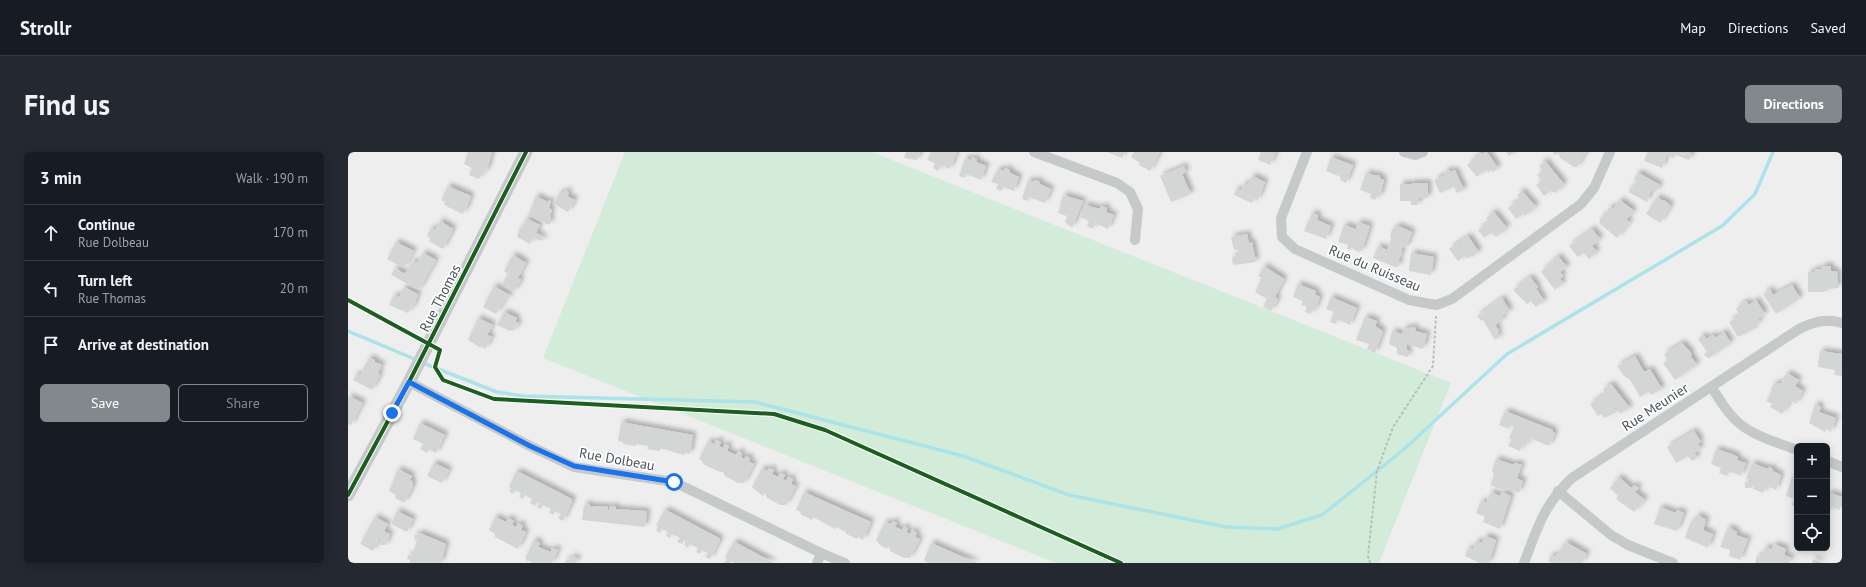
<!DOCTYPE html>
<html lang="en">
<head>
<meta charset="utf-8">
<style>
	body { margin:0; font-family:"PT Sans",sans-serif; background:#242831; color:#f1f3f6 }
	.controls { position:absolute; right:12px; bottom:12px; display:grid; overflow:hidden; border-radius:6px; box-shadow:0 2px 10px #0003 }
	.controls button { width:36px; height:36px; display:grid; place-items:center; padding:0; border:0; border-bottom:1px solid #363941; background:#171b24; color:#f1f3f6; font:20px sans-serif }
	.stop { position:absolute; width:12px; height:12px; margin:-9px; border:3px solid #1a73e8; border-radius:50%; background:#fff }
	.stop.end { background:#1a73e8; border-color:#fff; box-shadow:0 1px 4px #0008 }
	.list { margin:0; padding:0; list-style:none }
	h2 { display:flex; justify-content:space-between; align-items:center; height:52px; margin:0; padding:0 16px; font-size:17px }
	h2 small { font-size:13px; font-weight:400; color:#9ea1a6 }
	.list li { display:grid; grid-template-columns:26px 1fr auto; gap:12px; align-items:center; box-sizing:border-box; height:56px; padding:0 16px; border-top:1px solid #363941 }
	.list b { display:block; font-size:15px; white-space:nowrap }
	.list p { margin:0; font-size:13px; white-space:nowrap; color:#9ea1a6 }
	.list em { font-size:13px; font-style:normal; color:#9ea1a6 }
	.actions { display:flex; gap:8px; padding:12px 16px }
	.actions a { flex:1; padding:9px 0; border:1px solid #81898d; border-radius:6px; text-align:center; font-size:14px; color:#81898d }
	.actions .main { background:#81898d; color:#fff }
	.icon { flex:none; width:22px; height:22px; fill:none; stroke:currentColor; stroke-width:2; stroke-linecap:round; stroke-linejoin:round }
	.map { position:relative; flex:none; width:1494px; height:411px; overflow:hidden; border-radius:6px }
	header { display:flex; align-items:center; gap:24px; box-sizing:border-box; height:56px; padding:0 20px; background:#171b24; border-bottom:1px solid #363941 }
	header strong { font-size:19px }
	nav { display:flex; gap:22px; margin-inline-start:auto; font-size:14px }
	.intro { display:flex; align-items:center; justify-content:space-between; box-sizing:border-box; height:96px; padding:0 24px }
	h1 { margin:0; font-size:28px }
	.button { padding:10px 18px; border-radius:6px; background:#81898d; color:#fff; font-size:14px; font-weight:700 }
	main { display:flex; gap:24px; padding:0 24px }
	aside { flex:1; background:#171b24; border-radius:6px; box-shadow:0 2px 10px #0003 }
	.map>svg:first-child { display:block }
</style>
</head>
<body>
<header>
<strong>Strollr</strong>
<nav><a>Map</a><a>Directions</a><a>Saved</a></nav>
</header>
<div class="intro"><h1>Find us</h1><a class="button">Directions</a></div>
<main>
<aside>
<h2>3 min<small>Walk · 190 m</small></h2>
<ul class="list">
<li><svg class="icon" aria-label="ahead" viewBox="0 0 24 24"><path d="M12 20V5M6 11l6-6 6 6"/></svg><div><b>Continue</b><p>Rue Dolbeau</p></div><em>170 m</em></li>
<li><svg class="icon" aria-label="left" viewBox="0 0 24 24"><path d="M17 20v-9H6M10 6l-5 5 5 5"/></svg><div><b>Turn left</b><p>Rue Thomas</p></div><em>20 m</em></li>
<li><svg class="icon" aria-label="arrive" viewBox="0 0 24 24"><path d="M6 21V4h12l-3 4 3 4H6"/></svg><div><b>Arrive at destination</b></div></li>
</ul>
<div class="actions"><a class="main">Save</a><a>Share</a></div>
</aside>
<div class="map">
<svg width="1494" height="411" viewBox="0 0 1494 411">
	<defs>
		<filter id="shadow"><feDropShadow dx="3.5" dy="-3.5" stdDeviation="2" flood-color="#0004"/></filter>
	</defs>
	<rect width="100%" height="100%" fill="#eee"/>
	<path fill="#d3ecda" d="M277 0H524L1103 231 1031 411H708L195 206Z"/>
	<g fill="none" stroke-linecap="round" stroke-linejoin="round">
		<g stroke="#abe3e8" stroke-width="3.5">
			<path d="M0 179 69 208"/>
			<path d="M75 211 149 240 175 244 407 250 615 304 721 343 878 375 929 377 974 363 1054 299 1159 202 1374 74 1407 42 1425 0"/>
		</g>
	</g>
	<g fill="#d4d6d6" filter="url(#shadow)">
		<path d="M120 0H144L139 18 135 22 134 21 131 27 121 23 124 16 116 12Z"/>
		<path d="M558 0H572L569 8 556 6Z"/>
		<path d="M583 0H609L602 17 593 13 590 19 585 16 587 11 579 8Z"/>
		<path d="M759 0H777L774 6Z"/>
		<path d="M786 0H812L802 19 791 13 792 11 783 5Z"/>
		<path d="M913 0H928L922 13 910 8Z"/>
		<path d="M1131 0 1133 2 1139 0 1150 16 1145 20 1144 18 1140 21 1138 17 1129 25 1119 13 1128 6 1127 3Z"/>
		<path d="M1158 0H1167L1161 4Z"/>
		<path d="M1205 0H1238L1229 15H1226L1212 6 1211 2 1206 3Z"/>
		<path d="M1300 0H1328L1336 3 1339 0 1344 2 1341 8 1328 3 1325 6 1319 3 1314 16 1296 9Z"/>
		<path d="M624 5 629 7 628 10 638 14 633 28 618 22 617 26 611 24 617 6 623 8Z"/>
		<path d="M983 5 1005 13 998 31 992 28 993 25 978 19Z"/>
		<path d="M1197 9 1216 32 1208 41 1202 39 1196 44 1188 33 1192 30 1191 28 1193 27 1189 23 1195 18 1191 14Z"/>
		<path d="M836 14 838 20 834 22 843 42 823 50 812 24Z"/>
		<path d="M657 16 662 18 661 20 671 25 666 39 655 35 654 39 648 37 650 32 643 30 650 17 656 19Z"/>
		<path d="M1101 18 1102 20 1107 18 1116 38 1109 41 1106 35 1092 41 1086 28 1097 23 1096 20Z"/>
		<path d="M1018 21 1025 23H1031L1033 27 1036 28 1032 45 1029 44 1027 48 1022 46 1023 42 1012 38Z"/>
		<path d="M1291 21 1312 33 1308 40 1303 38 1299 50 1280 40 1288 29 1286 26 1289 22Z"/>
		<path d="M904 24 917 30 910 48 906 47 904 51 886 43 888 37 893 39 896 31 900 33Z"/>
		<path d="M680 28 686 30 687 28 692 30V32L703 37 697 51 681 45 680 49 674 47Z"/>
		<path d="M1064 31H1080V46H1071L1070 53H1063V49H1052V32H1064Z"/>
		<path d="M100 34 123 44 118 57 114 62 98 54 96 52 97 50 93 48Z"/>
		<path d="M218 38 221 41 219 44 227 48 220 60 206 52 212 40 215 42Z"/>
		<path d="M1174 39 1188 55 1177 64 1175 62 1168 67 1160 56 1173 47 1169 43Z"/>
		<path d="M715 43 735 49 724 76 717 70 720 63 718 64 710 61Z"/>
		<path d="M188 44 200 50 201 48 203 49 201 56 204 58 202 63 203 70 201 73 180 63Z"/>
		<path d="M1309 45 1315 49 1316 48 1323 54 1312 71 1298 62Z"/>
		<path d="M1272 48 1286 59 1278 68 1282 70 1269 86 1251 71 1253 65 1258 63 1260 57 1263 55 1265 57Z"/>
		<path d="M737 53 752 57 753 54 759 56 758 60 766 63 760 77 747 71 745 77 739 74 741 69 732 65Z"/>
		<path d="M1146 60 1159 76 1148 85 1143 81 1136 86 1130 78 1141 70 1138 66Z"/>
		<path d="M964 61 970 63 969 68 983 74 978 87 956 79Z"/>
		<path d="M178 66 192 73 188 81 196 86 194 89 185 86 182 92 169 85 172 75 174 76Z"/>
		<path d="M92 69 105 77 95 97 81 89 82 87 79 83 83 76 87 78Z"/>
		<path d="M1010 70 1022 74 1014 98 1011 100 1006 98 1004 95 1003 98 999 97 1000 93 990 90 996 73 1008 77Z"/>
		<path d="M1050 74 1064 80 1058 96 1055 94 1053 99 1054 100 1050 110H1052L1051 114 1047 115 1025 106 1030 94 1039 98 1043 87 1042 84 1044 78Z"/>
		<path d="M1244 77 1252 87 1244 94 1249 100 1241 107 1236 101 1230 105 1221 94Z"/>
		<path d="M899 82 901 91 904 90 908 110 885 113 884 105 891 103 890 98H886L883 85Z"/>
		<path d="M1120 84 1131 100 1124 105 1123 104 1119 107 1117 104 1110 109 1101 97Z"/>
		<path d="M48 90 66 99 57 114 54 115 39 107Z"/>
		<path d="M75 101 88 108 71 138 43 123 47 116 57 122 65 109 69 111Z"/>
		<path d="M1063 101 1086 105 1083 123 1061 119Z"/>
		<path d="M165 103 178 111 170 126 173 128 166 140 154 132 160 122 156 119Z"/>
		<path d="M1210 104 1219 115 1212 120 1215 124 1212 127 1215 131 1207 138 1193 120Z"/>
		<path d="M916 114 936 127 927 145 930 147 923 159 915 155 919 147 907 140 914 126 910 124Z"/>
		<path d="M1473 114H1483V119H1489L1490 136 1481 137 1476 140H1460V120H1466V117L1474 118Z"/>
		<path d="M1182 125 1190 135 1188 136 1196 149 1188 155 1183 149 1179 152 1165 138Z"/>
		<path d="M950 132 968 139V143L972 145 967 158H964L963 162 957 160 959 155 953 153 955 149 945 145Z"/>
		<path d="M1444 133 1452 146 1428 162 1415 142 1422 137 1425 143Z"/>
		<path d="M146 134 162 143 160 147 158 146 148 162 135 155Z"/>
		<path d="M56 135 70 142 65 156 64 155 60 161 41 153 46 143 51 145Z"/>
		<path d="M983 145 1009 156 1002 173 989 167 988 172 982 170 986 160 978 157Z"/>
		<path d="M1154 146 1162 159 1154 164 1156 167 1147 173 1151 179 1148 181 1152 185 1147 188 1135 168 1133 169 1129 164Z"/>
		<path d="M1408 148 1417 162 1410 167 1412 170 1406 174V177L1390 185 1381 170 1392 163 1388 157 1391 154 1398 149 1401 153Z"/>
		<path d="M156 160 169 166 167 169 171 171 166 179 163 178 162 179 149 173Z"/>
		<path d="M1017 165 1029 169 1027 174 1035 179 1027 201 1019 197 1021 192 1008 188Z"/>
		<path d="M130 166 145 173 139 183 144 185 137 197 133 194V196L120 188Z"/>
		<path d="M1062 175 1068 176 1067 179 1079 182 1075 197 1059 192 1058 196 1061 201 1060 205 1049 202V196L1041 192 1044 179 1054 182 1056 176 1061 177Z"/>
		<path d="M1376 180 1383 191 1361 206 1358 205 1356 202 1359 200 1350 187 1355 183 1358 187 1365 183 1367 186Z"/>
		<path d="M1334 191 1344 202 1342 203 1349 213 1327 228 1315 211 1320 208 1316 202Z"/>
		<path d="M1472 199 1494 202V224L1486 223 1487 218 1470 215Z"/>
		<path d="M1287 204 1296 220 1302 217 1314 237 1303 243 1300 238 1297 239 1298 241 1292 245 1282 228 1276 224 1269 214Z"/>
		<path d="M21 206 27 208V210L34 213 30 221 32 223 24 238 5 228 8 222 12 224Z"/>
		<path d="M1439 221 1451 228 1447 234 1455 239 1448 252 1442 249 1434 262 1422 255 1424 252 1418 249 1424 239 1423 237 1426 232 1433 231Z"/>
		<path d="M1263 232 1282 256 1272 262 1268 255 1266 256 1269 260 1256 266 1253 262 1250 264 1242 252 1257 242 1255 237Z"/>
		<path d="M0 244 15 251 3 273 0 272Z"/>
		<path d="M1467 252 1473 255 1471 260 1488 266 1483 280 1478 277 1477 280 1461 271Z"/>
		<path d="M1157 259 1205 278 1204 280 1207 281 1201 294 1184 287 1180 289 1178 294 1175 292 1172 299 1160 294 1164 287 1161 286 1166 275 1162 273 1161 277 1151 273Z"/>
		<path d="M273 270 345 283 342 302 337 301 336 303 312 296V299L299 297 300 294 288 292V294L275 292V290L270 289Z"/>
		<path d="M72 271 97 283 88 301 81 297 79 301 72 297 75 292 65 287Z"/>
		<path d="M1346 279 1353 290 1350 291 1353 297 1346 301 1349 306 1344 309 1340 304 1328 311 1319 295Z"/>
		<path d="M368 288 373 290 371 294 375 296 377 292 381 294 379 299 388 303 390 299 394 301 393 305 396 307 398 304 402 306 401 310 406 312 396 331H390L377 324 375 320 369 319 355 312 354 309 351 307 360 289 366 292Z"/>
		<path d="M1368 297 1384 302 1390 305 1389 308 1398 311 1393 324 1381 319 1379 324 1371 321 1373 316 1363 312Z"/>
		<path d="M1148 307 1166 313 1167 311 1174 313 1169 326 1175 329 1171 341 1159 336 1158 339 1142 333 1146 324 1144 318Z"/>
		<path d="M86 311 101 318 94 331 79 324Z"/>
		<path d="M1404 311 1420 317 1421 315 1425 317V319L1433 323 1428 338 1419 334 1415 341 1405 337 1406 333H1404V336H1397V330L1404 329 1407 331 1408 330 1398 326Z"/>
		<path d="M414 316 419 319 421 316 426 318 424 322 430 325 432 321 437 323 435 327 438 329 440 325 445 327 443 332 448 334 438 353H432L419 346 417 341 415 344 406 337 404 335Z"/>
		<path d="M50 317 64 324 62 328 64 329 65 334 56 351 47 346 48 343 41 339Z"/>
		<path d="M168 320H171L224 347V350L215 369 210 366 213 362 207 359 205 363 201 361 203 357 195 353 193 357 189 355 191 351 189 350 187 354 182 351 184 347 177 343 175 347 171 345 173 341 167 338 165 342 161 340 163 336 161 335Z"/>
		<path d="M1271 325 1283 336 1286 333 1291 336 1287 340 1297 348 1286 360 1268 347 1270 344 1262 336Z"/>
		<path d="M1444 325 1449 327V355L1443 353 1446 347 1438 344Z"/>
		<path d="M456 340 523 370 515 388 510 385 509 387 498 382V380L488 375 487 377 465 365 464 368 452 362 453 360 448 358Z"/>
		<path d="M1143 340 1152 344 1154 340 1163 344 1152 377 1135 370 1137 365 1128 361 1133 349 1138 351Z"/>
		<path d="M1479 341 1482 343 1483 341 1494 345 1492 358 1484 355 1482 360 1479 359Z"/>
		<path d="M241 352 242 354 260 355V360L262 354 268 355V357L296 359 299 360 297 375 234 368 236 353Z"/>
		<path d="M1312 355 1328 361 1329 358 1336 361 1329 379 1306 372Z"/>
		<path d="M318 358 371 386 372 388 362 407 357 405 360 401 354 398 352 402 348 400 350 396 342 392 340 396 336 393 338 389 336 388 334 392 329 390 332 386 324 382 322 386 318 384 320 380 314 377 312 381 308 379 310 374 308 373 316 359Z"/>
		<path d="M49 359 65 367 59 380 43 372Z"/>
		<path d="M1349 363 1357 367 1358 369 1355 378 1365 382 1360 396 1337 386 1343 369 1346 370Z"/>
		<path d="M27 365 40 372 36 379 42 382 38 393H33V388H31L25 399 12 392Z"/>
		<path d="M147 365 158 370 160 366 166 369 164 373 168 375 170 371 175 374 173 378 178 380 170 397 147 385V382L141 378Z"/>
		<path d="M545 369 549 371 547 375 554 378 556 374 560 377 558 380 562 382 564 378 569 381 567 385 572 387 562 406H556L542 399V396L540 395 539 397 532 393 528 388 537 370 543 372Z"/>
		<path d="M1380 375 1389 380 1388 383 1400 387 1392 408 1381 404 1382 398 1372 395Z"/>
		<path d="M72 381 98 392 93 411H62V408L59 407 60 403 64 404 69 388 66 387 67 382 71 383Z"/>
		<path d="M1137 384 1148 388 1141 411H1132L1117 404 1120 396 1125 397 1128 389 1134 391Z"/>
		<path d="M186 388 192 391 190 395 203 400 204 396 210 398 204 411H183V409H179L177 406Z"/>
		<path d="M387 390 426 411H387L383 409 382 411H376L379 407 377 405 385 391Z"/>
		<path d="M1218 390 1239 402 1234 411H1204L1200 409 1203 403 1207 405Z"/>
		<path d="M583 391 629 411H580L576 408Z"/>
		<path d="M1426 392 1438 397 1436 403 1443 406 1441 411H1407L1409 404 1413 405 1417 395 1424 397Z"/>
		<path d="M224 404 230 407 228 411H217L218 407 223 408Z"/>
		<path d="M1465 407 1476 411H1464Z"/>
	</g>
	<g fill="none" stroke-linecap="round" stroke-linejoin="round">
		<path stroke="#b5c0bc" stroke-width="2" stroke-dasharray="3 2" stroke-linecap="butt" d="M1022 411 1020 404 1029 319 1045 275 1085 214 1088 164"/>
		<g stroke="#c5c9ca" stroke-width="10">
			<path d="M686 0 769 31 782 40 790 57 787 88"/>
			<path d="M959 0 933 66 934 85 947 97 1061 148 1088 153 1104 147 1233 52 1246 36 1262 0"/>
			<path d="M1056 0 1067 3 1075 0"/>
			<path d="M61 230 182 294 226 315 326 330 473 401 497 411"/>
			<path d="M1363 235C1370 244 1375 255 1383 263 1399 283 1426 289 1449 298"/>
			<path d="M1479 309 1494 315"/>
			<path d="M1210 339 1263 383 1280 393 1325 411"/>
			<path d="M469 411 473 401"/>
			<path d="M1176 411C1189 377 1196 352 1224 326L1451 177C1465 170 1478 166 1494 171"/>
		</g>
		<path stroke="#c5c9ca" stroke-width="13" d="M0 343 61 230 178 0"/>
		<g stroke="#fff" stroke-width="6">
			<g id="cycleway">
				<path d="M0 148 92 198 87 215 95 228 146 247 426 262 477 278 773 411"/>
				<path d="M0 343 61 230 178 0"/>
			</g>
		</g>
		<use href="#cycleway" stroke="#1b5e20" stroke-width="4"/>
	</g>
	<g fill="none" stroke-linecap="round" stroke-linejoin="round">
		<path stroke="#1a73e8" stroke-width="5" d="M44 261 61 230 182 294 226 314 326 330"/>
	</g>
	<g text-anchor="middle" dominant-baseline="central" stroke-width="3.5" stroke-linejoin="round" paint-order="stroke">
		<g font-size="14" fill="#475259" stroke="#fff">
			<text transform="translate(1027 116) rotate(23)">Rue du Ruisseau</text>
			<text transform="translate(92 146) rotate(-63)">Rue Thomas</text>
			<text transform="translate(1307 255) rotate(-33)">Rue Meunier</text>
			<text transform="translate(269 307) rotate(10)">Rue Dolbeau</text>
		</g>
	</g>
</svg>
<div class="controls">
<button>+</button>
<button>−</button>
<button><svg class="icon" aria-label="locate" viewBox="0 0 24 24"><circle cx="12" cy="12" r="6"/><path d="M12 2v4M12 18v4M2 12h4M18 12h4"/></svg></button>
</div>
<div class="stop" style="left:326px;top:330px"></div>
<div class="stop end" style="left:44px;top:261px"></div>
</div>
</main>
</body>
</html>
